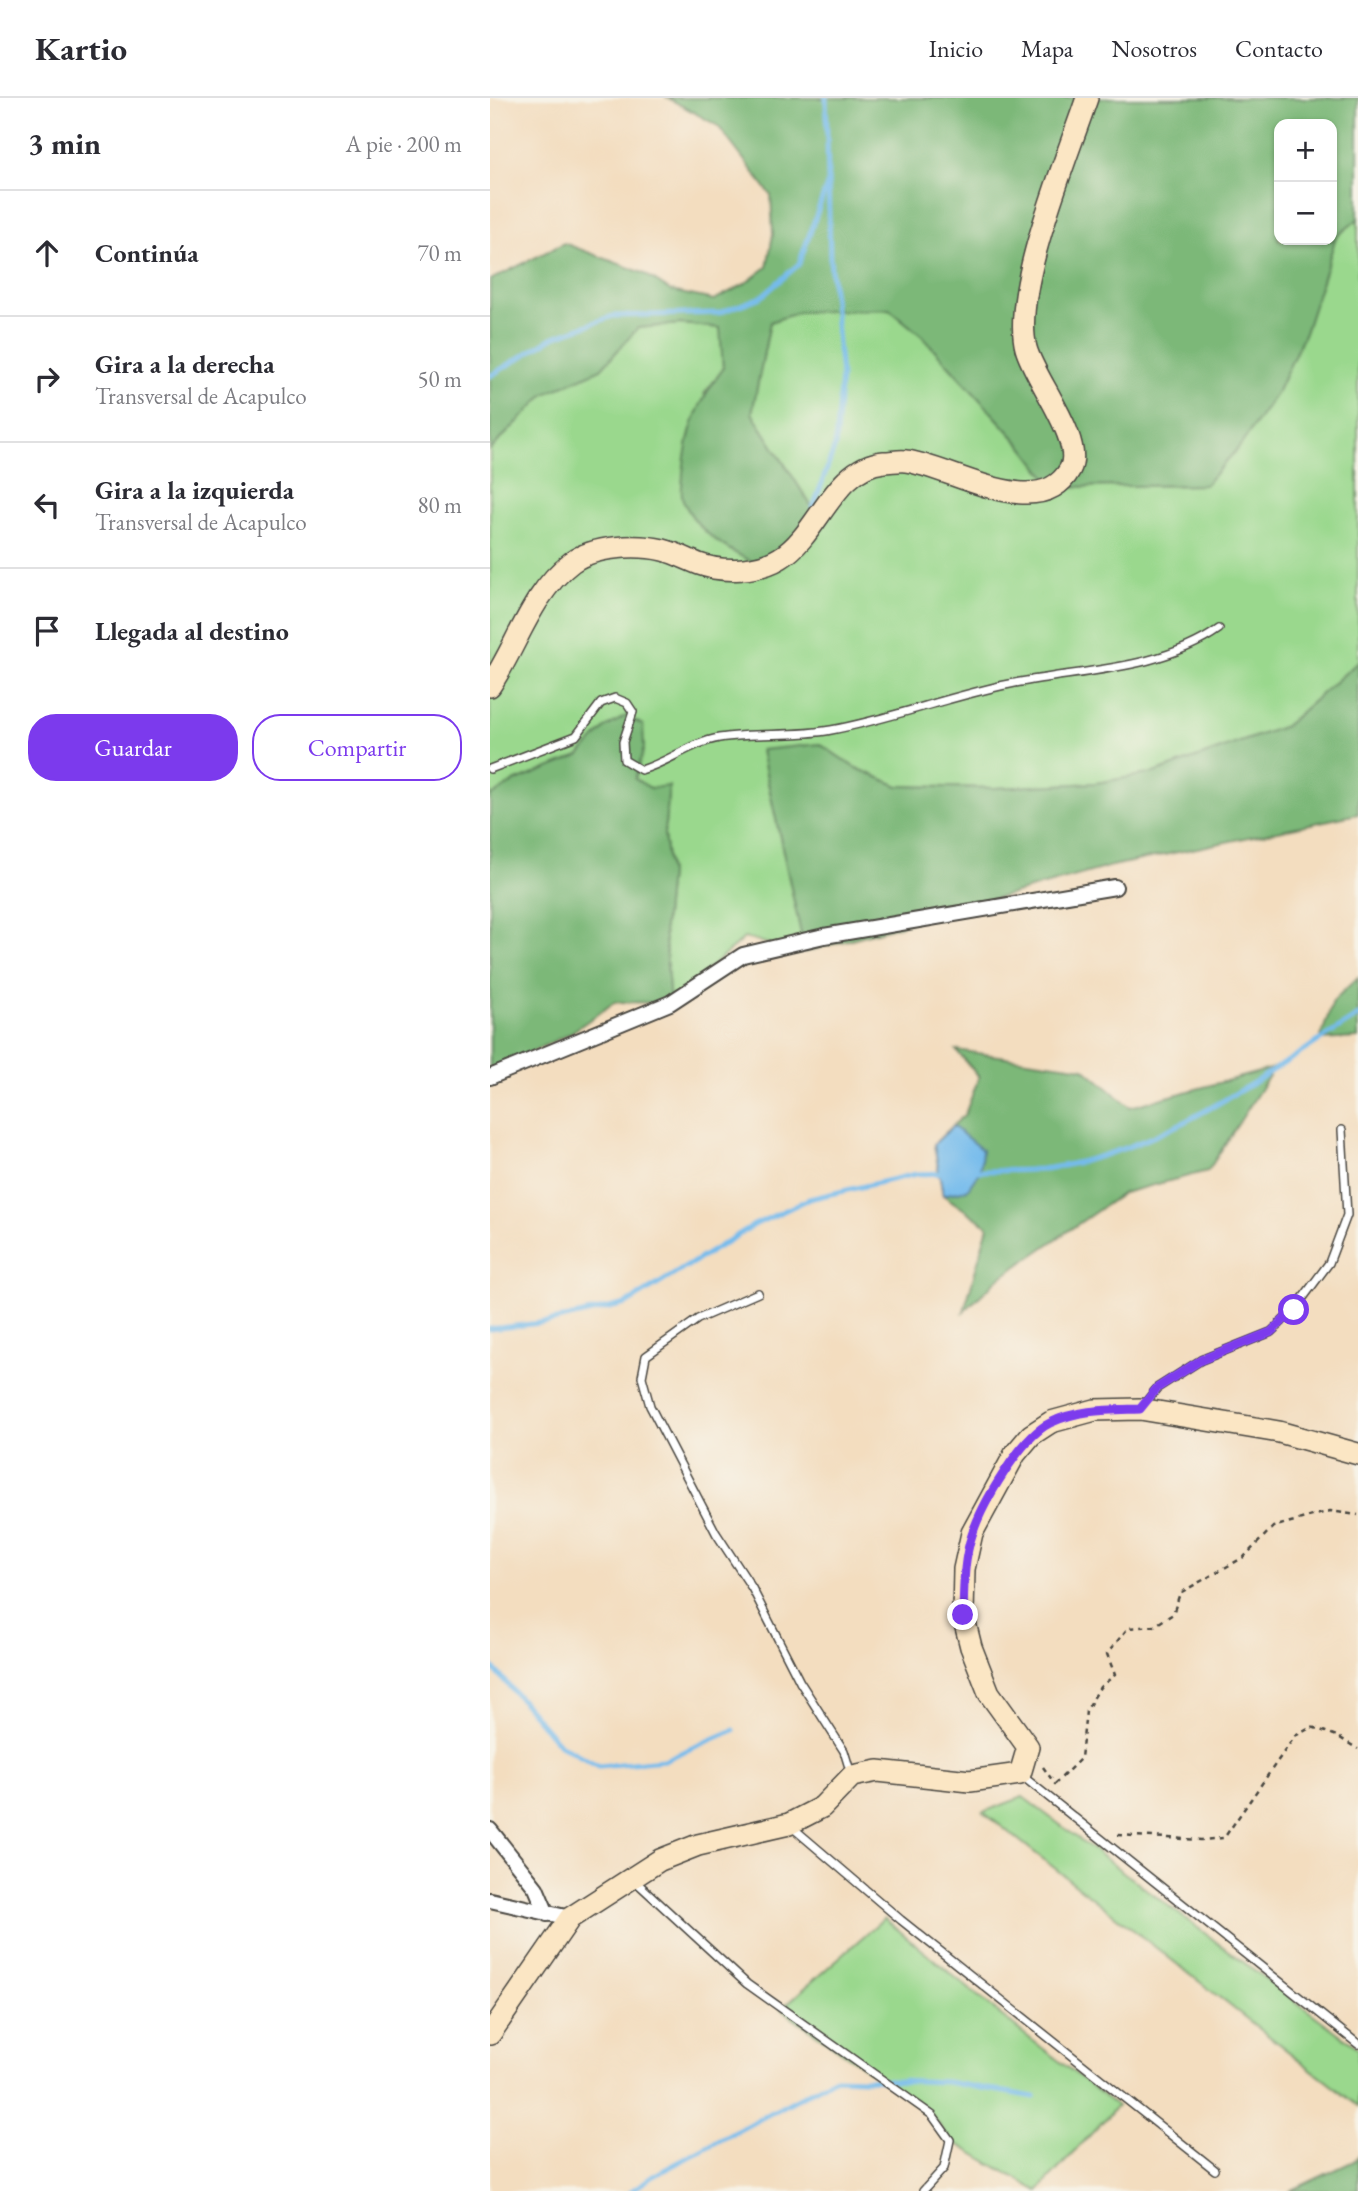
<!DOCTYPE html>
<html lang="es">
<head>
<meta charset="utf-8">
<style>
	body { margin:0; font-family:"EB Garamond",serif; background:#f7f7f7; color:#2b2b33 }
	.controls { position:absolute; right:21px; top:21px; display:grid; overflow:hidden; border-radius:14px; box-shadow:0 2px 5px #0004 }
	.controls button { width:63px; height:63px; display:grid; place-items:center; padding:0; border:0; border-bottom:2px solid #e1e1e2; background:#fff; color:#2b2b33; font:35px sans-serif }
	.stop { position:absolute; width:21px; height:21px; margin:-16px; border:5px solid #7c3aed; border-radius:50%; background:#fff }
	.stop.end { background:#7c3aed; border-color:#fff; box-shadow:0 2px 7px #0008 }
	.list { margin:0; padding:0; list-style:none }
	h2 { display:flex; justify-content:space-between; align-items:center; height:91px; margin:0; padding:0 28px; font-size:30px }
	h2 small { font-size:23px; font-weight:400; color:#7c7c81 }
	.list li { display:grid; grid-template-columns:46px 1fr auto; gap:21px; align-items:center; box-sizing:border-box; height:126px; padding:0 28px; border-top:2px solid #e1e1e2 }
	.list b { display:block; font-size:26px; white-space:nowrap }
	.list p { margin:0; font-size:23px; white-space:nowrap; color:#7c7c81 }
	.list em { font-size:23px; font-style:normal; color:#7c7c81 }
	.actions { display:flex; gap:14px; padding:21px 28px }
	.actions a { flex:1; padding:16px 0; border:2px solid #7c3aed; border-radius:28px; text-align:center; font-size:24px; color:#7c3aed }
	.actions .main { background:#7c3aed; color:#fff }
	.icon { flex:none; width:38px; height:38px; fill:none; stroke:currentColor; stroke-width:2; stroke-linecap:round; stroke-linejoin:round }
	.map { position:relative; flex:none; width:868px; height:2093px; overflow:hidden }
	header { display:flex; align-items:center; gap:42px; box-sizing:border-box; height:98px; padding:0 35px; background:#fff; border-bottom:2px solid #e1e1e2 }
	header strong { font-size:33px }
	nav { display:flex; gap:38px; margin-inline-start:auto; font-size:24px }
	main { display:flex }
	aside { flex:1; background:#fff }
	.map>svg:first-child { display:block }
</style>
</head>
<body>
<header>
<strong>Kartio</strong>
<nav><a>Inicio</a><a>Mapa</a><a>Nosotros</a><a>Contacto</a></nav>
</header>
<main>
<aside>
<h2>3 min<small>A pie · 200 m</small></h2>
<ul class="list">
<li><svg class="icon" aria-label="ahead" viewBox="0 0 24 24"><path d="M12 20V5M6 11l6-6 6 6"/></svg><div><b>Continúa</b></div><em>70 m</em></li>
<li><svg class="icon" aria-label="right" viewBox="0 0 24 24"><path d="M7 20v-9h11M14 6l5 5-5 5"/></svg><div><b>Gira a la derecha</b><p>Transversal de Acapulco</p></div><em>50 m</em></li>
<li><svg class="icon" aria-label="left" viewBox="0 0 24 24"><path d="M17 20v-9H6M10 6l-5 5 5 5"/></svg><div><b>Gira a la izquierda</b><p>Transversal de Acapulco</p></div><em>80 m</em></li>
<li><svg class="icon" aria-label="arrive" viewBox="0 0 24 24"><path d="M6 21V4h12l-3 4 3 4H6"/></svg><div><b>Llegada al destino</b></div></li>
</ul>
<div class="actions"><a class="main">Guardar</a><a>Compartir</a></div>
</aside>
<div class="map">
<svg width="868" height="2093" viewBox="0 0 868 2093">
	<rect width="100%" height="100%" fill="#f7f3e8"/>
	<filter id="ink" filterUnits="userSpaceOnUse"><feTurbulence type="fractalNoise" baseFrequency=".0143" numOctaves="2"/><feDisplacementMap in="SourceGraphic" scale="14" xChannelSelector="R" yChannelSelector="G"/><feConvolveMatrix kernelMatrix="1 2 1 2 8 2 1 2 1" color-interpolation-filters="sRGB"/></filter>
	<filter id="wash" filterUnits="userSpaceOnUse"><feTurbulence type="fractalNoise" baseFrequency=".00686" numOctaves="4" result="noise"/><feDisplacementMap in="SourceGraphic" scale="28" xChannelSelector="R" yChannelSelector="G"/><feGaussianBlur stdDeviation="1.57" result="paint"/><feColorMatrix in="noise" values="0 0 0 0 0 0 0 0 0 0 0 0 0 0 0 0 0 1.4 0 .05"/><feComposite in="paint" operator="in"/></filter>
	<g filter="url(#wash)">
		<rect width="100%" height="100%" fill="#f3ddbf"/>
		<g fill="#9ad88d" stroke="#62825c" stroke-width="2">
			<path d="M868 121V564L795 628 664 675 606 685 504 690 408 688 364 669 330 646 271 653 315 854 254 840 180 905 174 830 179 776 174 736 179 689 160 690 145 681 154 649 115 630 90 658 24 684 0 699V352L55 296 111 271 148 230 191 226 231 230 233 271 214 296 329 420 262 315 280 224 309 214 399 211 432 238 534 350 564 389 715 387 750 348 788 293 816 232 846 139Z"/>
			<path d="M533 1699 868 1950V2008L493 1714Z"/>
			<path d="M394 1820 524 1928 627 2008 548 2093 460 2042 442 2017 291 1911Z"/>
		</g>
		<g fill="#7bb878" stroke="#537252" stroke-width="2" fill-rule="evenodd">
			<path d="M178 0H868V121L846 139 816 232 788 293 750 348 715 387 564 389 534 350 432 238 399 211 309 214 280 224 262 315 329 420 271 468C240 454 207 435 193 402 190 395 193 383 193 375 197 333 207 305 233 271L230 230 191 226 148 230 111 271 55 296 0 352V182L74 145 153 175 181 193 224 202 253 187 277 169 283 136 281 97 228 28ZM789 26H842V142H789Z"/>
			<path d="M868 564V716L622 768 315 854 271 652 330 646 364 669 408 688 504 690 606 685 664 675 795 628Z"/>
			<path d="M136 618 153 627 154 649 145 681 160 690 179 688 174 736 179 776 174 830 180 905 125 904 79 936 0 974V699L24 684 89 658 115 630Z"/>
			<path d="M868 879V940L830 942 843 903Z"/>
			<path d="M466 952 594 970 640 1009 784 970 718 1073 633 1095 507 1182 474 1213 498 1128 453 1097 444 1046 475 1016 489 979Z"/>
			<path d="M868 2058V2093H800L864 2063Z"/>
		</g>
		<path fill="#74bbec" stroke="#50738c" stroke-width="2" d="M463 1028 492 1052 490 1073 477 1092 453 1097 444 1046Z"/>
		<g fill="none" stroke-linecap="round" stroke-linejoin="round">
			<g stroke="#74bbec" stroke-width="5">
				<path d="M0 278 64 239 123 218 229 215 271 199 309 166 338 84"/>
				<path d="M323 410 345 348 351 278 340 160 336 0"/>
				<path d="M485 1073C510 1072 536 1074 560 1070 674 1052 772 978 868 918"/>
				<path d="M0 1231 58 1224 136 1206 264 1127 319 1101 426 1076 455 1075"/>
				<path d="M0 1566 70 1647 109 1668 174 1662 244 1632"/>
				<path d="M141 2093 163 2078 346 1980 457 1984 544 1999"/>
			</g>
		</g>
	</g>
	<g filter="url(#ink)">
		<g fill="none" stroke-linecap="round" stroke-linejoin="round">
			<g stroke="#494641" stroke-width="10">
				<g id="lane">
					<path d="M0 671 86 638 111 605 125 600 137 605 143 614 133 644 134 662 151 672C179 664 201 645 229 640 266 634 304 639 341 632 401 621 460 598 520 586 588 572 672 572 729 531"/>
					<path d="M268 1195 208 1221 156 1258 152 1279 160 1308 226 1435 262 1490 310 1584 354 1653 361 1676"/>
					<path d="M653 1308 667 1290 711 1262 781 1234 804 1212 839 1165 857 1117 852 1032"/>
					<path d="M531 1677 868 1946"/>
					<path d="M302 1729 411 1822 725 2072"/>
					<path d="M143 1781 257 1886 442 2017 460 2042 454 2070 433 2093"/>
				</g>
			</g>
			<g stroke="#494641" stroke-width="18">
				<g id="street">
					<path d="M0 979 180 905 253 857 334 838 625 789"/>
					<path d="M0 1732 46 1790 57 1816"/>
					<path d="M0 1802 80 1820"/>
				</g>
			</g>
			<g stroke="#494641" stroke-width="24">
				<g id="secondary">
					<path d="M0 588C27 548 41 495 82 464 104 448 147 446 173 452 186 455 198 462 209 466 233 475 269 473 290 460 329 437 343 369 394 364 401 364 409 362 416 363 459 368 550 427 580 371 595 343 544 281 536 250 521 193 577 60 597 0"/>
					<path d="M0 1936 80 1820 170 1762 208 1747 299 1726 332 1709 362 1678 388 1673 480 1683 530 1676 538 1649 499 1595 481 1549 473 1517 474 1471 482 1435 525 1356 541 1337 561 1324 605 1312 650 1311 789 1334 868 1356"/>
				</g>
			</g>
			<g stroke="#494641" stroke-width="2.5" stroke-dasharray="5 5" stroke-linecap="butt">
				<path d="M553 1669 565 1686 591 1660 596 1613 610 1589 625 1577 617 1556 638 1530 664 1528 683 1516 690 1495 754 1459 783 1429 840 1413 868 1417"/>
				<path d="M628 1737 711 1742 734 1740 805 1638 822 1629 847 1638 868 1651"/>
			</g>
			<use href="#lane" stroke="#fff" stroke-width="7"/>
			<use href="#street" stroke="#fff" stroke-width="14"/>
			<use href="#secondary" stroke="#fbe6c4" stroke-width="21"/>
		</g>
	</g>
	<g fill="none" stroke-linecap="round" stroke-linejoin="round" filter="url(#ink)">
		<path stroke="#7c3aed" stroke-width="9" d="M473 1517C474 1490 473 1463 482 1437 492 1406 531 1339 560 1325 588 1311 620 1312 650 1311L667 1290 711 1262 781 1234 804 1212"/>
	</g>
</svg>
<div class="controls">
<button>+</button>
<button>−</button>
</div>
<div class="stop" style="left:804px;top:1212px"></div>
<div class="stop end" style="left:473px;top:1517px"></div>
</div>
</main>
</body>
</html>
